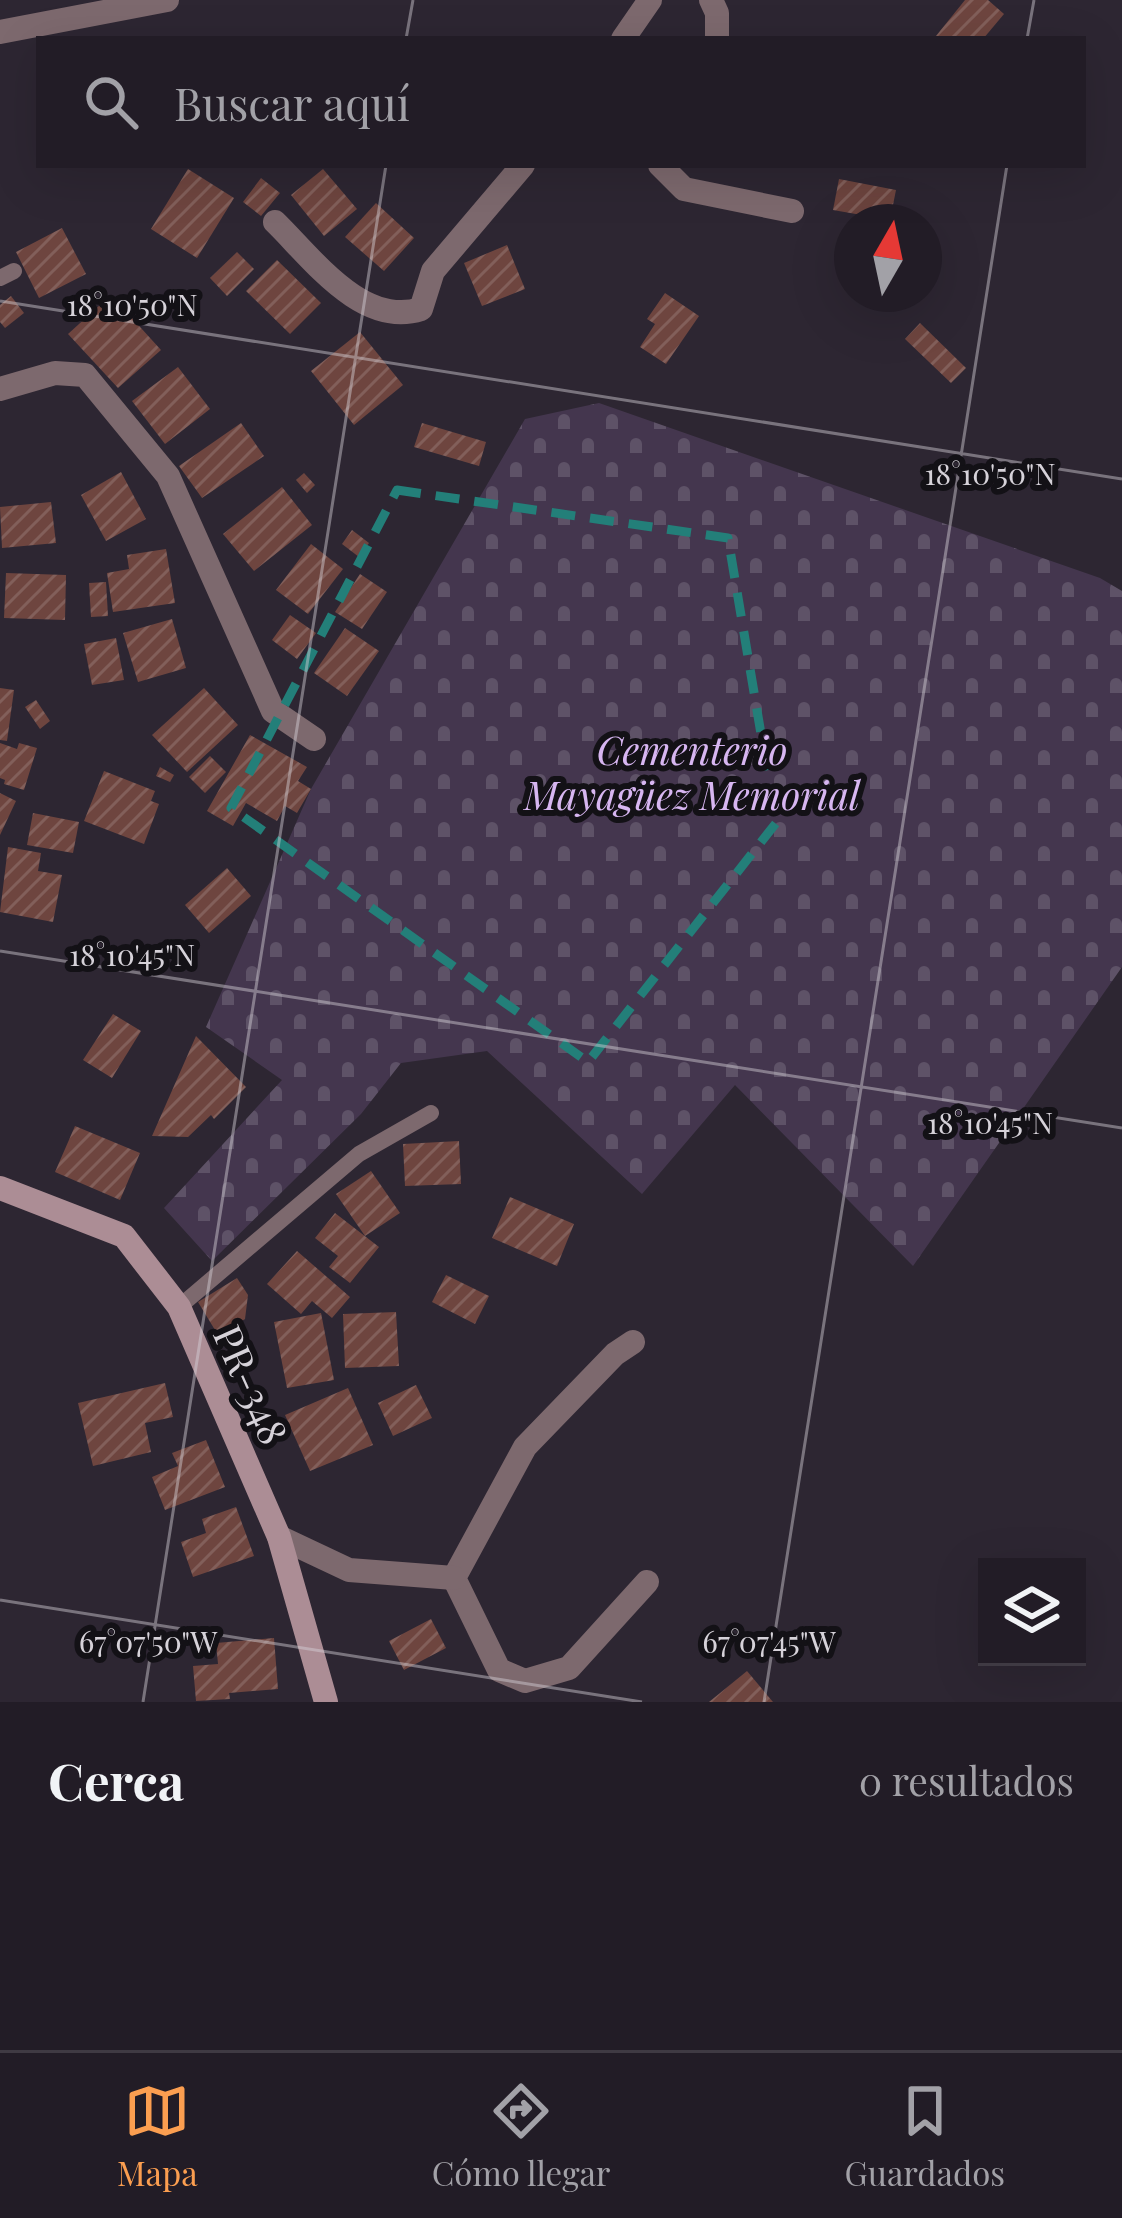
<!DOCTYPE html>
<html lang="es">
<head>
<meta charset="utf-8">
<style>
	body { margin:0; font-family:"Playfair Display",serif; background:#2a252e; color:#f1f3f6 }
	.controls { position:absolute; right:36px; bottom:36px; display:grid; overflow:hidden; border-radius:0px; box-shadow:0 12px 48px #0002 }
	.controls button { width:108px; height:108px; display:grid; place-items:center; padding:0; border:0; border-bottom:3px solid #3f3a43; background:#221c26; color:#f1f3f6; font:60px sans-serif }
	.compass { position:absolute; left:834px; top:204px; width:108px; height:108px; border-radius:50%; background:#221c26; box-shadow:0 12px 48px #0002; rotate:9deg }
	.list { margin:0; padding:0; list-style:none }
	h2 { display:flex; justify-content:space-between; align-items:center; height:156px; margin:0; padding:0 48px; font-size:51px }
	h2 small { font-size:39px; font-weight:400; color:#a2a1a7 }
	.icon { flex:none; width:66px; height:66px; fill:none; stroke:currentColor; stroke-width:2; stroke-linecap:round; stroke-linejoin:round }
	.map { position:relative; flex:none; width:1122px; height:1702px; overflow:hidden }
	.search { position:absolute; background:#221c26; box-shadow:0 12px 48px #0002; left:36px; right:36px; top:36px; height:132px; display:flex; align-items:center; gap:30px; box-sizing:border-box; padding:0 42px; border-radius:0px; color:#a2a1a7; font-size:45px }
	.sheet { height:348px; background:#221c26 }
	nav { display:flex; justify-content:space-around; align-items:center; box-sizing:border-box; height:168px; border-top:3px solid #3f3a43; background:#221c26; font-size:33px; color:#a2a1a7 }
	nav a { display:grid; justify-items:center; gap:6px }
	nav .on { color:#fb9e50 }
	.map>svg:first-child { display:block }
</style>
</head>
<body>
<div class="map">
<svg width="1122" height="1702" viewBox="0 0 1122 1702">
	<defs>
		<pattern id="cemetery-stones" width="16" height="16" patternUnits="userSpaceOnUse" patternTransform="scale(3)"><rect width="16" height="16" fill="#44364e"/><path d="M2 7V4a2 2 0 0 1 4 0v3zM10 15v-3a2 2 0 0 1 4 0v3z" fill="#5e5267"/></pattern>
		<pattern id="building-hatch" width="6" height="6" patternUnits="userSpaceOnUse" patternTransform="scale(3)"><rect width="6" height="6" fill="#6e453f"/><path d="M-1 1l2-2M0 6l6-6M5 7l2-2" fill="none" stroke="#825f5a"/></pattern>
	</defs>
	<rect width="100%" height="100%" fill="#2d2632"/>
	<path fill="url(#cemetery-stones)" d="M599 403 1100 578 1122 591V967L913 1266 735 1085 642 1194 487 1051 401 1063 361 1114 212 1261 164 1208 282 1080 206 1027 311 789 525 419Z"/>
	<g fill="url(#building-hatch)">
		<path d="M965 0H988L1004 14 983 39H940L936 36Z"/>
		<path d="M188 169 234 198 197 258 151 229Z"/>
		<path d="M323 169 357 209 324 236 291 195Z"/>
		<path d="M261 178 280 193 261 216 243 202Z"/>
		<path d="M839 179 896 190 890 220 833 210Z"/>
		<path d="M376 203 414 238 384 271 345 237Z"/>
		<path d="M62 228 86 274 39 298 16 252Z"/>
		<path d="M507 245 525 289 482 306 464 263Z"/>
		<path d="M237 252 254 269 227 296 210 278Z"/>
		<path d="M277 260 321 303 290 334 246 291Z"/>
		<path d="M665 293 699 316 666 364 640 347 655 324 647 319Z"/>
		<path d="M111 295 161 350 118 388 68 334Z"/>
		<path d="M11 296 24 313 5 328 0 322V305Z"/>
		<path d="M920 323 966 368 951 383 905 339Z"/>
		<path d="M360 332 403 385 354 425 311 371Z"/>
		<path d="M178 367 210 409 165 444 132 401Z"/>
		<path d="M241 423 264 456 202 498 179 466Z"/>
		<path d="M422 423 486 442 479 466 414 447Z"/>
		<path d="M121 472 146 519 106 541 81 495Z"/>
		<path d="M304 473 315 485 307 493 296 480Z"/>
		<path d="M282 487 312 525 254 571 223 534Z"/>
		<path d="M51 502 56 543 2 548 0 507Z"/>
		<path d="M352 530 369 543 359 557 342 544Z"/>
		<path d="M311 544 343 569 308 614 276 590Z"/>
		<path d="M166 549 175 603 113 612 107 573 129 569 127 555Z"/>
		<path d="M6 573 66 575 65 620 4 618Z"/>
		<path d="M360 574 387 592 362 629 335 612Z"/>
		<path d="M106 582 108 616 91 617 89 583Z"/>
		<path d="M290 615 316 633 297 659 272 640Z"/>
		<path d="M172 619 186 668 138 682 123 633Z"/>
		<path d="M345 628 379 651 347 696 314 673Z"/>
		<path d="M116 638 124 680 92 685 84 644Z"/>
		<path d="M0 688 14 690 7 741 0 740Z"/>
		<path d="M204 688 238 725 187 772 152 735Z"/>
		<path d="M36 700 50 721 40 729 25 707Z"/>
		<path d="M250 735 307 767 298 781 311 789 297 813 285 806 277 821 246 803 233 826 207 811Z"/>
		<path d="M0 743 17 749 19 743 37 748 24 790 4 784 5 780 0 778Z"/>
		<path d="M210 756 226 772 205 793 189 777Z"/>
		<path d="M160 767 174 775 170 782 156 776Z"/>
		<path d="M104 771 155 791 151 801 159 804 144 844 84 821Z"/>
		<path d="M0 793 16 801 0 835Z"/>
		<path d="M33 813 79 822 73 853 27 845Z"/>
		<path d="M8 847 41 853 38 871 62 875 53 922 0 912Z"/>
		<path d="M227 868 251 896 209 933 185 905Z"/>
		<path d="M113 1014 141 1031 112 1078 83 1060Z"/>
		<path d="M196 1036 246 1087 214 1119 211 1115 188 1137 152 1136Z"/>
		<path d="M75 1126 140 1153 120 1200 55 1172Z"/>
		<path d="M459 1141 461 1184 405 1186 403 1144Z"/>
		<path d="M371 1171 400 1213 365 1236 336 1194Z"/>
		<path d="M510 1197 574 1224 557 1266 492 1238Z"/>
		<path d="M335 1213 379 1247 350 1283 329 1267 338 1256 315 1238Z"/>
		<path d="M297 1251 350 1297 332 1318 312 1301 301 1314 267 1284Z"/>
		<path d="M446 1275 489 1296 475 1324 432 1302Z"/>
		<path d="M237 1278 248 1295 245 1319 218 1335 198 1302Z"/>
		<path d="M396 1312 399 1366 345 1368 343 1314Z"/>
		<path d="M321 1313 334 1380 287 1388 274 1322Z"/>
		<path d="M165 1383 173 1417 145 1423 151 1452 93 1466 78 1403Z"/>
		<path d="M416 1385 432 1418 393 1436 378 1403Z"/>
		<path d="M348 1388 373 1445 310 1471 285 1415Z"/>
		<path d="M206 1440 225 1487 165 1510 152 1477 178 1466 172 1453Z"/>
		<path d="M236 1507 254 1556 193 1577 181 1542 206 1533 202 1519Z"/>
		<path d="M431 1619 446 1648 404 1670 389 1641Z"/>
		<path d="M274 1638 278 1689 229 1693 230 1699 196 1701 193 1666 218 1664 216 1643Z"/>
		<path d="M747 1671 773 1702H709Z"/>
	</g>
	<g fill="none" stroke-linecap="round" stroke-linejoin="round">
		<g stroke="#7d696e" stroke-width="16">
			<path d="M0 278 14 271"/>
			<path d="M179 1307 359 1154 431 1113"/>
		</g>
		<g stroke="#7d696e" stroke-width="24">
			<path d="M711 0 717 13V39"/>
			<path d="M0 32 167 0"/>
			<path d="M623 39 650 0"/>
			<path d="M660 165 684 189 792 211"/>
			<path d="M275 222C312 258 362 328 421 309L433 271 523 165"/>
			<path d="M0 389 55 373 85 375 168 476 273 711 314 739"/>
			<path d="M633 1342 615 1354 525 1447 454 1578 499 1670 525 1681 569 1668 647 1582"/>
			<path d="M279 1537 349 1570 454 1578"/>
		</g>
		<path stroke="#ac8d95" stroke-width="24" d="M0 1188 124 1236 179 1307 279 1537 326 1702"/>
	</g>
	<path fill="none" stroke="#237f79" stroke-width="9" stroke-dasharray="24 15" stroke-linejoin="round" d="M397 490 728 538 776 823 588 1062 231 808Z"/>
	<path fill="none" stroke="#d6d2d9" stroke-width="3" stroke-opacity="0.45" d="M406 39 413 0M1027 39 1034 0M0 301 1122 479M0 951 1122 1128M0 1600 642 1702M143 1702 386 165M764 1702 1007 165"/>
	<g text-anchor="middle" dominant-baseline="central" stroke-width="12" stroke-linejoin="round" paint-order="stroke">
		<g font-size="39" font-style="italic" fill="#d7b6f1" stroke="#131116">
			<text x="692" y="749">Cementerio<tspan x="692" dy="45">Mayagüez Memorial</tspan></text>
		</g>
		<g font-size="39" fill="#d6d2d9" stroke="#131116">
			<text transform="translate(252 1384) rotate(66)">PR-348</text>
		</g>
	</g>
	<g font-size="30" text-anchor="middle" fill="#d6d2d9" stroke="#131116" stroke-width="12" stroke-linejoin="round" paint-order="stroke">
		<text x="132" y="316">18°10'50"N</text>
		<text x="990" y="485">18°10'50"N</text>
		<text x="132" y="966">18°10'45"N</text>
		<text x="990" y="1134">18°10'45"N</text>
		<text x="148" y="1653">67°07'50"W</text>
		<text x="769" y="1653">67°07'45"W</text>
	</g>
</svg>
<div class="controls">
<button><svg class="icon" aria-label="layers" viewBox="0 0 24 24"><path d="M12 4l9 5-9 5-9-5zM3 14l9 5 9-5"/></svg></button>
</div>
<svg class="compass" viewBox="-18 -18 36 36"><path d="M0-13l5 13h-10z" fill="#e53935"/><path d="M0 13l5-13h-10z" fill="#a2a1a7"/></svg>
<div class="search"><svg class="icon" aria-label="search" viewBox="0 0 24 24"><circle cx="10" cy="10" r="6"/><path d="M15 15l6 6"/></svg>Buscar aquí</div>
</div>
<section class="sheet">
<h2>Cerca<small>0 resultados</small></h2>
<ul class="list">
</ul>
</section>
<nav>
<a class="on"><svg class="icon" aria-label="map" viewBox="0 0 24 24"><path d="M3 6l6-2 6 2 6-2v14l-6 2-6-2-6 2zM9 4v14M15 6v14"/></svg>Mapa</a>
<a><svg class="icon" aria-label="directions" viewBox="0 0 24 24"><path d="M12 3l9 9-9 9-9-9zM9 14v-3h6M13 9l2 2-2 2"/></svg>Cómo llegar</a>
<a><svg class="icon" aria-label="saved" viewBox="0 0 24 24"><path d="M7 4h10v16l-5-4-5 4z"/></svg>Guardados</a>
</nav>
</body>
</html>
